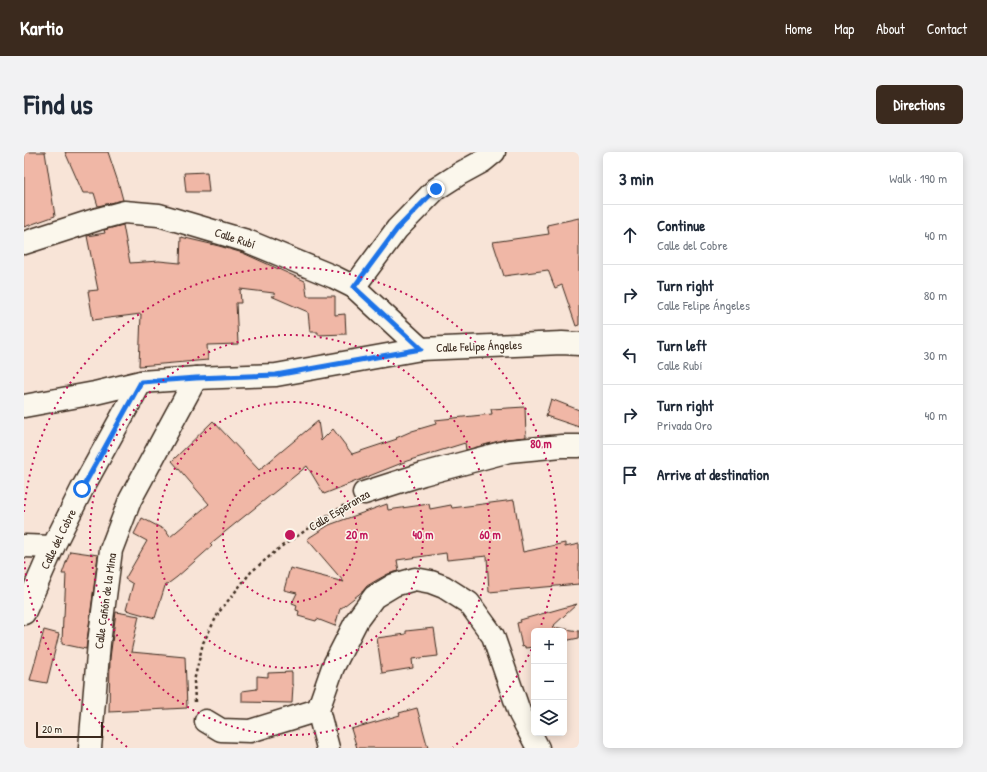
<!DOCTYPE html>
<html lang="en">
<head>
<meta charset="utf-8">
<style>
	body { margin:0; font-family:"Patrick Hand",sans-serif; background:#f2f2f3; color:#1f2937 }
	.controls { position:absolute; right:12px; bottom:12px; display:grid; overflow:hidden; border-radius:6px; box-shadow:0 2px 10px #0003 }
	.controls button { width:36px; height:36px; display:grid; place-items:center; padding:0; border:0; border-bottom:1px solid #e0e1e3; background:#fff; color:#1f2937; font:20px sans-serif }
	.scale { position:absolute; left:12px; bottom:10px; width:67px; box-sizing:border-box; padding-left:4px; border:2px solid #3b2a1e; border-top:0; font-size:11px; line-height:14px; white-space:nowrap; color:#3b2a1e; -webkit-text-stroke:3px #fbf7ec; paint-order:stroke }
	.stop { position:absolute; width:12px; height:12px; margin:-9px; border:3px solid #1a73e8; border-radius:50%; background:#fff }
	.stop.end { background:#1a73e8; border-color:#fff; box-shadow:0 1px 4px #0008 }
	.list { margin:0; padding:0; list-style:none }
	h2 { display:flex; justify-content:space-between; align-items:center; height:52px; margin:0; padding:0 16px; font-size:17px }
	h2 small { font-size:13px; font-weight:400; color:#747a83 }
	.list li { display:grid; grid-template-columns:26px 1fr auto; gap:12px; align-items:center; box-sizing:border-box; height:60px; padding:0 16px; border-top:1px solid #e0e1e3 }
	.list b { display:block; font-size:15px; white-space:nowrap }
	.list p { margin:0; font-size:13px; white-space:nowrap; color:#747a83 }
	.list em { font-size:13px; font-style:normal; color:#747a83 }
	.icon { flex:none; width:22px; height:22px; fill:none; stroke:currentColor; stroke-width:2; stroke-linecap:round; stroke-linejoin:round }
	.map { position:relative; flex:none; width:555px; height:596px; overflow:hidden; border-radius:6px }
	header { display:flex; align-items:center; gap:24px; box-sizing:border-box; height:56px; padding:0 20px; background:#3b2a1e; color:#fff }
	header strong { font-size:19px }
	nav { display:flex; gap:22px; margin-inline-start:auto; font-size:14px }
	.intro { display:flex; align-items:center; justify-content:space-between; box-sizing:border-box; height:96px; padding:0 24px }
	h1 { margin:0; font-size:28px }
	.button { padding:10px 18px; border-radius:6px; background:#3b2a1e; color:#fff; font-size:14px; font-weight:700 }
	main { display:flex; gap:24px; padding:0 24px }
	aside { flex:1; background:#fff; border-radius:6px; box-shadow:0 2px 10px #0003 }
	.map>svg:first-child { display:block }
</style>
</head>
<body>
<header>
<strong>Kartio</strong>
<nav><a>Home</a><a>Map</a><a>About</a><a>Contact</a></nav>
</header>
<div class="intro"><h1>Find us</h1><a class="button">Directions</a></div>
<main>
<div class="map">
<svg width="555" height="596" viewBox="0 0 555 596">
	<rect width="100%" height="100%" fill="#f8e4d7"/>
	<filter id="ink" filterUnits="userSpaceOnUse"><feTurbulence type="fractalNoise" baseFrequency=".025" numOctaves="2"/><feDisplacementMap in="SourceGraphic" scale="8" xChannelSelector="R" yChannelSelector="G"/><feConvolveMatrix kernelMatrix="1 2 1 2 8 2 1 2 1" color-interpolation-filters="sRGB"/></filter>
	<g filter="url(#ink)">
		<g fill="#f0b7a6" stroke="#3b2a1e">
			<path d="M0 0H21L31 64 0 75Z"/>
			<path d="M41 0H84L95 33 99 48 74 54 70 41H59Z"/>
			<path d="M183 20 185 40H162L160 21Z"/>
			<path d="M555 66V173L552 174 538 133 531 136 524 118 480 124 469 90 525 82 523 73Z"/>
			<path d="M99 73 106 111 135 109 156 111 157 85 195 94 219 101 281 129 283 144H311V163L321 162 322 182 294 183V180H286L284 160 247 144H251L250 141 216 137 217 151H212L214 192 183 193 184 208 115 214 117 162 69 168 64 139 74 138 63 84 81 81 80 78Z"/>
			<path d="M527 247 555 258V275L522 264Z"/>
			<path d="M501 255 502 285 482 287 442 298 441 291 383 309 300 342 283 314 186 392 188 394 153 425 141 434 131 466 102 458 109 432 101 427 123 389 110 382 118 366 141 378 146 385 185 352 148 309 189 269 235 318 294 269 297 289 309 277 328 302 373 287 372 286 388 279 412 272 411 268 468 262 467 257Z"/>
			<path d="M490 348 499 400 541 391V395L555 392V432L465 440 463 404 423 408 422 401 373 408 375 419 364 422 353 428 343 434 339 439 316 457 311 474 293 467 292 469 274 464 275 459 272 458 273 453 268 451 273 441 260 438 266 416 320 430 283 387 305 373 363 352 364 358 405 352 406 357 427 353 428 356Z"/>
			<path d="M46 399 74 403 62 497 38 492 39 465H40L42 422H38Z"/>
			<path d="M553 452 528 475 555 479V486L540 489V479H510V495L501 496V494L498 495 493 471 497 470 496 468Z"/>
			<path d="M92 460 115 464 107 500 161 505 163 556 85 560 86 506Z"/>
			<path d="M410 476 414 504 388 507 389 516 358 521 353 486 382 482V479Z"/>
			<path d="M20 478 35 482 23 531 6 528Z"/>
			<path d="M268 520V533H269L268 551 218 550V539L233 537V524L244 525V521Z"/>
			<path d="M393 556 404 596H333L327 577 376 563 375 561Z"/>
		</g>
		<g fill="none" stroke-linecap="round" stroke-linejoin="round">
			<g stroke="#3b2a1e" stroke-width="25">
				<g id="minor">
					<path d="M0 91 74 67 100 60 135 63 223 89 310 125 330 135 397 197"/>
					<path d="M330 135 373 77 412 37 437 21 459 9 470 0"/>
					<path d="M0 254 71 241 117 230 172 226 252 223 397 197 538 191 555 192"/>
					<path d="M340 341 399 322 485 299 538 294H555"/>
					<path d="M0 394 29 395"/>
					<path d="M0 461 29 395 58 337 117 230"/>
					<path d="M182 569 197 578 226 579 294 558"/>
					<path d="M66 596 75 491 87 398 106 348 172 226"/>
					<path d="M304 596 294 558 309 515 333 468 350 445 370 433 391 427 407 430 420 435 445 451 469 484 496 562 514 596"/>
				</g>
			</g>
			<path stroke="#3b2a1e" stroke-width="2.5" stroke-dasharray="3 3" stroke-linecap="butt" d="M171 550 170 529 179 491 195 460 227 420 258 394 322 352"/>
			<use href="#minor" stroke="#fbf7ec" stroke-width="22"/>
		</g>
	</g>
	<g fill="none" stroke-linecap="round" stroke-linejoin="round" filter="url(#ink)">
		<path stroke="#1a73e8" stroke-width="5" d="M58 337 117 230 172 226 252 223 397 197 330 135 373 77 412 37"/>
	</g>
	<g fill="none" stroke="#c2185b" stroke-width="2" stroke-dasharray="2 4">
		<circle cx="266" cy="383" r="67"/>
		<circle cx="266" cy="383" r="133"/>
		<circle cx="266" cy="383" r="200"/>
		<path d="M510 492A267 267 0 0 1 429 595M103 595A267 267 0 0 1 0 406M0 360A267 267 0 1 1 515 479"/>
	</g>
	<g text-anchor="middle" dominant-baseline="central" stroke-width="3" stroke-linejoin="round" paint-order="stroke">
		<g font-size="12" fill="#3b2a1e" stroke="#fbf7ec">
			<text transform="translate(211 86) rotate(18)">Calle Rubí</text>
			<text transform="translate(455 194) rotate(-2)">Calle Felipe Ángeles</text>
			<text transform="translate(315 358) rotate(-31)">Calle Esperanza</text>
			<text transform="translate(34 387) rotate(-64)">Calle del Cobre</text>
			<text transform="translate(81 449) rotate(-82)">Calle Cañón de la Mina</text>
		</g>
	</g>
	<circle cx="266" cy="383" r="6" fill="#c2185b" stroke="#fbf7ec" stroke-width="2"/>
	<g font-size="12" text-anchor="middle" font-weight="bold" fill="#c2185b" stroke="#fbf7ec" stroke-width="3" stroke-linejoin="round" paint-order="stroke">
		<text x="517" y="296">80 m</text>
		<text x="333" y="387">20 m</text>
		<text x="399" y="387">40 m</text>
		<text x="466" y="387">60 m</text>
	</g>
</svg>
<div class="controls">
<button>+</button>
<button>−</button>
<button><svg class="icon" aria-label="layers" viewBox="0 0 24 24"><path d="M12 4l9 5-9 5-9-5zM3 14l9 5 9-5"/></svg></button>
</div>
<div class="scale">20 m</div>
<div class="stop" style="left:58px;top:337px"></div>
<div class="stop end" style="left:412px;top:37px"></div>
</div>
<aside>
<h2>3 min<small>Walk · 190 m</small></h2>
<ul class="list">
<li><svg class="icon" aria-label="ahead" viewBox="0 0 24 24"><path d="M12 20V5M6 11l6-6 6 6"/></svg><div><b>Continue</b><p>Calle del Cobre</p></div><em>40 m</em></li>
<li><svg class="icon" aria-label="right" viewBox="0 0 24 24"><path d="M7 20v-9h11M14 6l5 5-5 5"/></svg><div><b>Turn right</b><p>Calle Felipe Ángeles</p></div><em>80 m</em></li>
<li><svg class="icon" aria-label="left" viewBox="0 0 24 24"><path d="M17 20v-9H6M10 6l-5 5 5 5"/></svg><div><b>Turn left</b><p>Calle Rubí</p></div><em>30 m</em></li>
<li><svg class="icon" aria-label="right" viewBox="0 0 24 24"><path d="M7 20v-9h11M14 6l5 5-5 5"/></svg><div><b>Turn right</b><p>Privada Oro</p></div><em>40 m</em></li>
<li><svg class="icon" aria-label="arrive" viewBox="0 0 24 24"><path d="M6 21V4h12l-3 4 3 4H6"/></svg><div><b>Arrive at destination</b></div></li>
</ul>
</aside>
</main>
</body>
</html>
